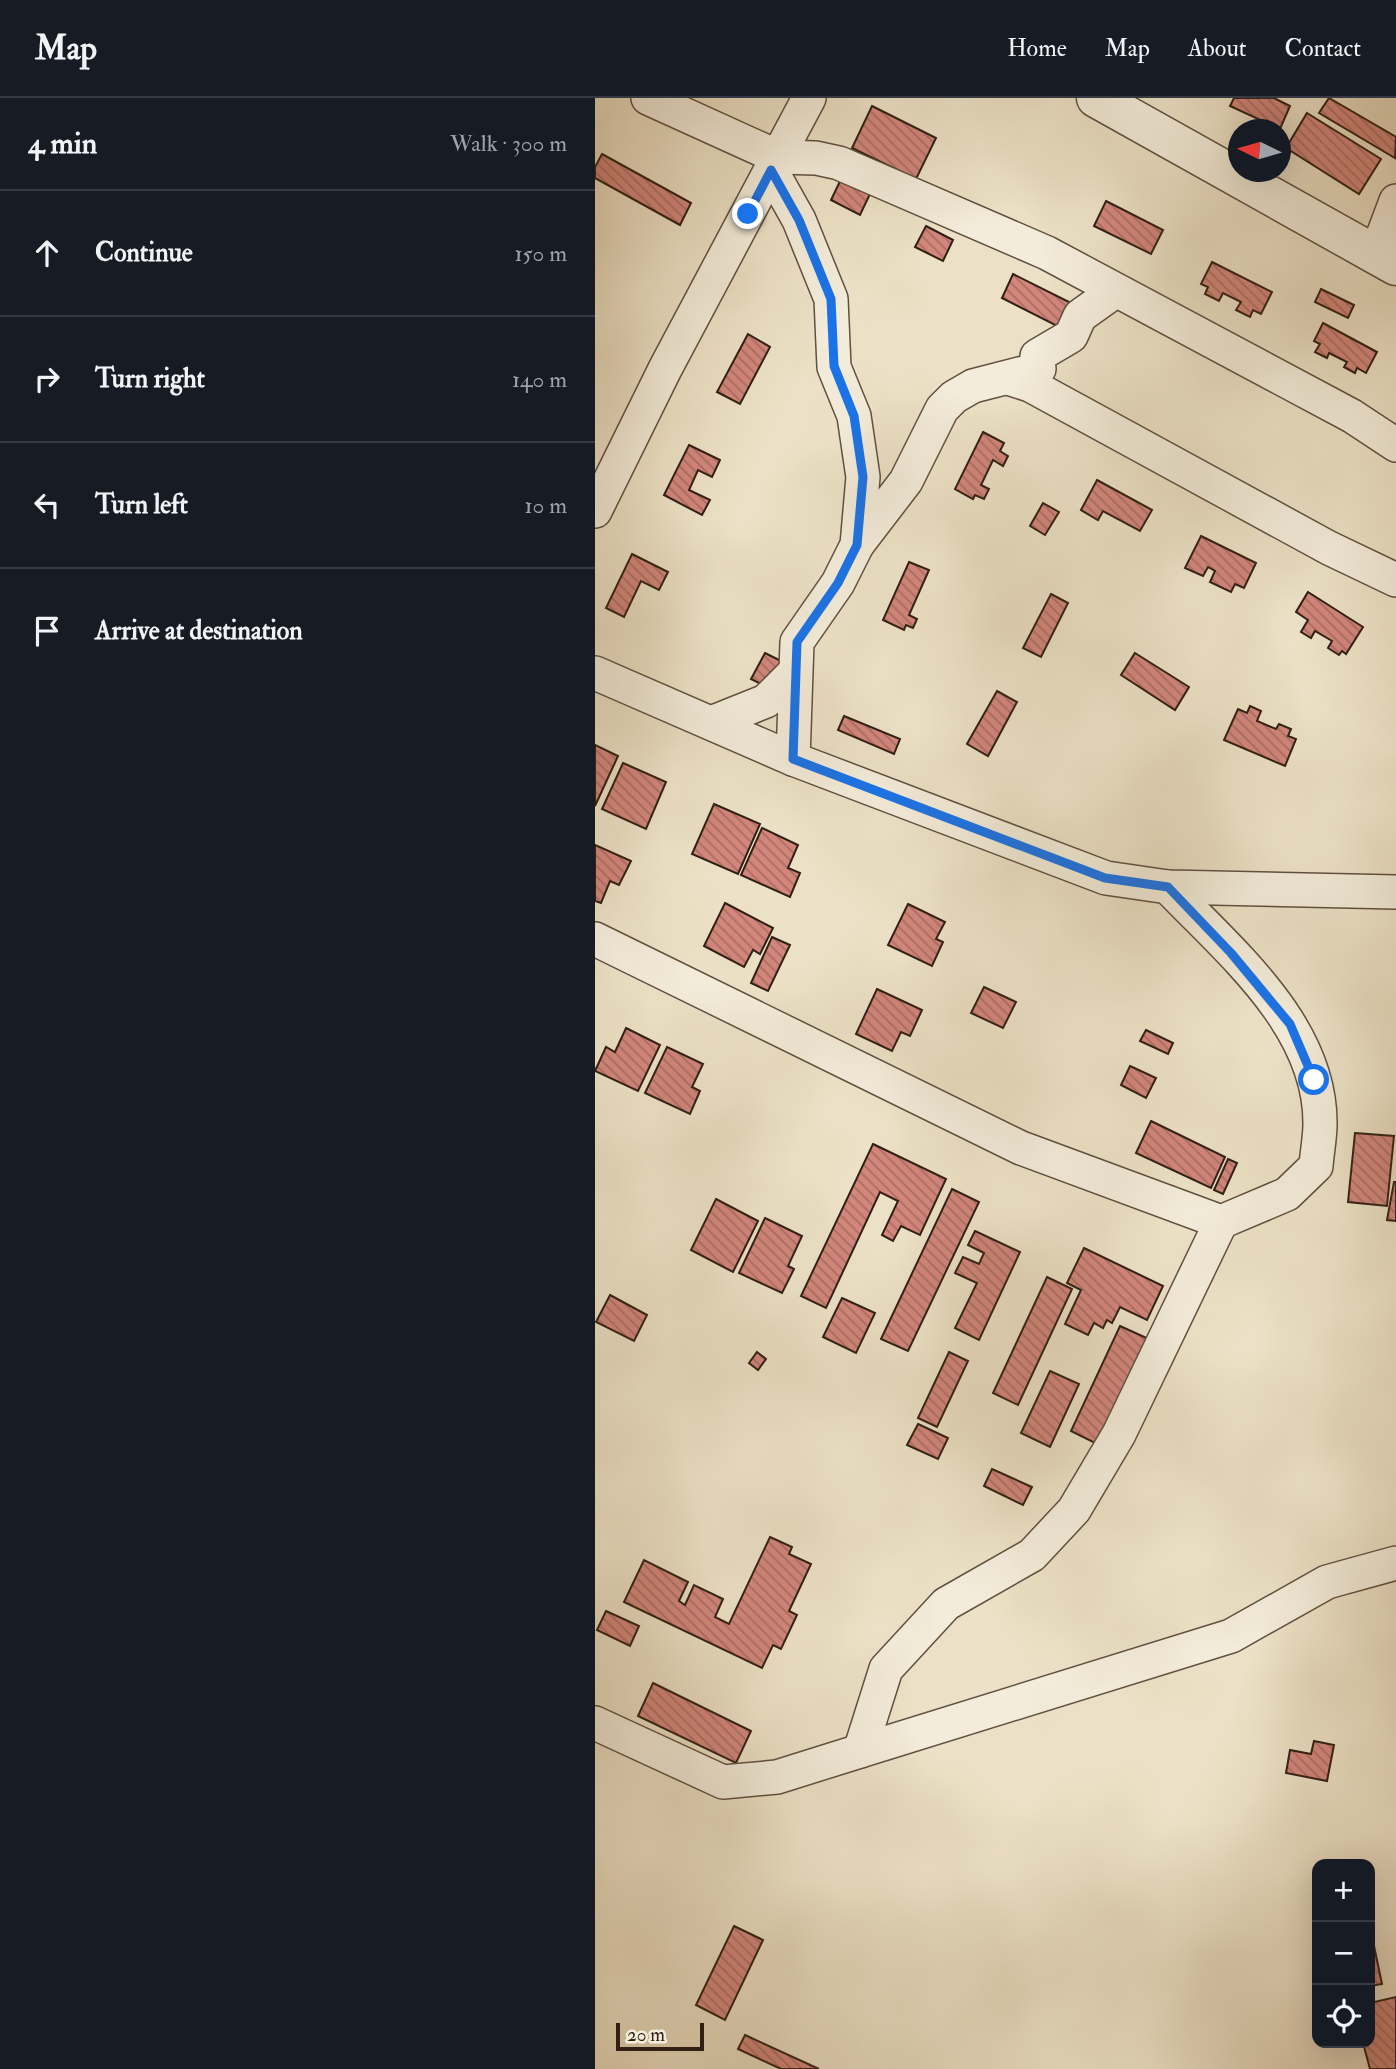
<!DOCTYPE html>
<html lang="en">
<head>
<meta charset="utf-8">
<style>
	body { margin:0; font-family:"IM FELL Double Pica",serif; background:#20242c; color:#f1f3f6 }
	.controls { position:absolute; right:21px; bottom:21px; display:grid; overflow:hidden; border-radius:14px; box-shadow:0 7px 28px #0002 }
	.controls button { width:63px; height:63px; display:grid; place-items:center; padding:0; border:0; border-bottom:2px solid #363941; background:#171b24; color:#f1f3f6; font:35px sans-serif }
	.compass { position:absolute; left:633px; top:21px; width:63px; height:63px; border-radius:50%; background:#171b24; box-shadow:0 7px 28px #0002; rotate:275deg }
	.scale { position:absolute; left:21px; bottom:18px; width:88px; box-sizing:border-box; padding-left:7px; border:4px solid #311f15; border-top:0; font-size:19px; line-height:24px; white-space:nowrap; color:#311f15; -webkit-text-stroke:5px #f3ecda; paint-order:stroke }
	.stop { position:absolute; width:21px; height:21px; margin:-16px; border:5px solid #1a73e8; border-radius:50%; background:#fff }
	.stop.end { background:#1a73e8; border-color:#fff; box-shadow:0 2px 7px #0008 }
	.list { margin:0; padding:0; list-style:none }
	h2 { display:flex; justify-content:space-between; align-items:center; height:91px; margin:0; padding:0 28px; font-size:30px }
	h2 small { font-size:23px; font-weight:400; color:#9ea1a6 }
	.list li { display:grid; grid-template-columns:46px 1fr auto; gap:21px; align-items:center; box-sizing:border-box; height:126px; padding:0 28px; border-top:2px solid #363941 }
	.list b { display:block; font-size:26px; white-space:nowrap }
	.list em { font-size:23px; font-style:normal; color:#9ea1a6 }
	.icon { flex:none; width:38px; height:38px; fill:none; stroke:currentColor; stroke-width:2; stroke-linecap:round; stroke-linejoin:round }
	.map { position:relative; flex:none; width:801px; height:1971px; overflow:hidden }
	header { display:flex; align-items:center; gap:42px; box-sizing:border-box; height:98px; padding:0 35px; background:#171b24; border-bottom:2px solid #363941 }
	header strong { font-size:33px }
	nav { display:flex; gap:38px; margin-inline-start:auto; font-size:24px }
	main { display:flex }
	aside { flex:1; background:#171b24 }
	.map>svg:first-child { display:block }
</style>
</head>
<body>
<header>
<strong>Map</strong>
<nav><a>Home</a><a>Map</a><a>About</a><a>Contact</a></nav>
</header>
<main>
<aside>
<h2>4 min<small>Walk · 300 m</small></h2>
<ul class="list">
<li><svg class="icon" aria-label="ahead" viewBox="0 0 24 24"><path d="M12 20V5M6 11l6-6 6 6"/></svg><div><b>Continue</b></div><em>150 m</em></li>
<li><svg class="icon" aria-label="right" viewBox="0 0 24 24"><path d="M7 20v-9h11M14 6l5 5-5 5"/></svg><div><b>Turn right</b></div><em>140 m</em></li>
<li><svg class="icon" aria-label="left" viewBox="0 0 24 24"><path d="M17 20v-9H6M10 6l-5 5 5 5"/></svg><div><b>Turn left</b></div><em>10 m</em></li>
<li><svg class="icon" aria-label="arrive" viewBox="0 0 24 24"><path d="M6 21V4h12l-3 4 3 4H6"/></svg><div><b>Arrive at destination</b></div></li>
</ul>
</aside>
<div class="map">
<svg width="801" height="1971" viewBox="0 0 801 1971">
	<defs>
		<pattern id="building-back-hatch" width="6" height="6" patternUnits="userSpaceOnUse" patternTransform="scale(1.75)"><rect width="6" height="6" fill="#d2867c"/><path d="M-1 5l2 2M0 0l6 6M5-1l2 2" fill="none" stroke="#ab6d64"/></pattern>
	</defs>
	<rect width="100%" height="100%" fill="#ece1c6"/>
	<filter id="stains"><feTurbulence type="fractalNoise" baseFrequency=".00286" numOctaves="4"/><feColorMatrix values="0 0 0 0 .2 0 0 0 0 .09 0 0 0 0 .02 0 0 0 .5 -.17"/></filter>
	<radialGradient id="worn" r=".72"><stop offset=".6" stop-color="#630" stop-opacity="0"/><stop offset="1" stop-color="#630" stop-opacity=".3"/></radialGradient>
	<g fill="url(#building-back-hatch)" stroke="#311f15" stroke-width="2">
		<path d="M639 0H679L695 8 685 31 635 8Z"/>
		<path d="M734 0 801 39 800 60 724 15Z"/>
		<path d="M277 8 341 40 321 81 257 50Z"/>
		<path d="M712 15 786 61 764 96 691 50Z"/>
		<path d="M7 56 96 105 85 127 0 80V69Z"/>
		<path d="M246 81 275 96 265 117 236 102Z"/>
		<path d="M511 103 568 132 556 156 499 128Z"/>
		<path d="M331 128 358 142 348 163 320 149Z"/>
		<path d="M617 164 677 194 666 216 658 212 655 219 641 212 646 204 628 195 624 203 610 196 613 189 606 186Z"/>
		<path d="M418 176 478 206 466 230 407 200Z"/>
		<path d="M726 191 759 207 753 220 720 204Z"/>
		<path d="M728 225 782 254 771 275 762 270 760 275 749 269 752 264 734 255 732 260 720 254 725 246 719 243Z"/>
		<path d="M153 236 175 249 145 306 122 294Z"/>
		<path d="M388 334 409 345 405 353 413 358 408 368 398 362 386 387 394 391 389 401 380 397 378 401 360 391Z"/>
		<path d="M94 347 125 362 117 379 103 372 94 392 115 402 107 417 69 397Z"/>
		<path d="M502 382 557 412 545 433 508 413 503 422 486 412Z"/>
		<path d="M448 405 464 414 450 437 435 428Z"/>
		<path d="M606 438 661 465 649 490 640 486 636 494 615 484 620 473 613 469 608 478 590 470Z"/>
		<path d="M37 456 73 474 64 492 46 483 29 519 11 510Z"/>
		<path d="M314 464 334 472 314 517 322 521 318 530 311 527 309 532 288 522Z"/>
		<path d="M713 494 768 529 751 556 747 553 744 557 733 550 737 543 720 533 716 540 706 534 713 522 701 514Z"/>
		<path d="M456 496 473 505 446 559 428 550Z"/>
		<path d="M170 555 188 564 174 590 156 581Z"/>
		<path d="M540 555 594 589 580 612 526 577Z"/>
		<path d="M402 593 422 604 393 658 372 646Z"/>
		<path d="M655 608 666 613 662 623 681 631 684 626 696 631 693 638 701 641 690 668 629 642 643 611 652 615Z"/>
		<path d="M249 618 305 641 299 656 243 632Z"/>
		<path d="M0 647 23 658 0 708Z"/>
		<path d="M28 665 71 684 51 731 7 711Z"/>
		<path d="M119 706 165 726 143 776 97 756Z"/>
		<path d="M167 730 203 747 193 770 205 775 195 799 146 777Z"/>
		<path d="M0 747 36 763 24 787 15 783 6 805 0 803Z"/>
		<path d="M130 805 178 830 165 856 158 852 149 869 109 848Z"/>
		<path d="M313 806 350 824 341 841 348 844 337 868 293 847Z"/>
		<path d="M177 839 195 847 173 893 156 885Z"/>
		<path d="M389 889 421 904 408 930 376 915Z"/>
		<path d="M282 891 327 912 315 938 306 934 297 953 261 936Z"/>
		<path d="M31 930 65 947 43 993 0 973 11 949 20 954Z"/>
		<path d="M551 932 578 945 573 956 545 943Z"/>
		<path d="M72 949 108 966 97 989 105 993 95 1016 50 995Z"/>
		<path d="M535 968 561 980 551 1000 526 987Z"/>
		<path d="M556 1023 630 1059 616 1090 541 1055Z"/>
		<path d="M760 1035 799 1038 792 1108 753 1104Z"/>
		<path d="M278 1046 351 1081 325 1137 306 1128 298 1143 287 1137 303 1103 285 1094 231 1210 206 1198Z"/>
		<path d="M633 1061 642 1065 628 1096 619 1092Z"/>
		<path d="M799 1084H801V1123L792 1122Z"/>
		<path d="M357 1091 384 1104 313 1253 286 1241Z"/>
		<path d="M121 1101 163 1123 138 1174 96 1152Z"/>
		<path d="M170 1120 207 1138 193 1168 199 1171 187 1195 144 1175Z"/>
		<path d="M380 1133 425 1154 384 1242 360 1230 382 1185 360 1175 368 1159 384 1166 389 1155 373 1147Z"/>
		<path d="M489 1150 568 1188 552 1222 525 1209 517 1225 512 1222 508 1230 499 1225 493 1237 470 1226 486 1192 472 1185Z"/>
		<path d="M452 1179 477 1191 423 1307 398 1295Z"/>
		<path d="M15 1197 52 1217 39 1243 1 1224Z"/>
		<path d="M247 1200 280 1215 261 1255 228 1239Z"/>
		<path d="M525 1228 556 1242 506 1348 476 1333Z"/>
		<path d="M162 1254 171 1261 163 1272 154 1265Z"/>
		<path d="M354 1254 373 1263 342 1329 323 1320Z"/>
		<path d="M455 1273 484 1286 455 1349 426 1335Z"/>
		<path d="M323 1326 353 1340 343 1361 312 1347Z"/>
		<path d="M397 1371 437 1389 428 1407 389 1388Z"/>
		<path d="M175 1439 197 1449 194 1456 216 1466 194 1513 202 1517 186 1551 178 1547 167 1570 29 1504 49 1462 93 1484 84 1503 90 1507 99 1487 128 1501 120 1519 134 1526Z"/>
		<path d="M11 1513 44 1528 35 1548 2 1532Z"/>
		<path d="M58 1585 156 1633 141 1665 43 1618Z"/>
		<path d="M719 1643 739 1647 732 1683 691 1675 695 1652 716 1656Z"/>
		<path d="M139 1828 168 1842 130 1922 101 1907Z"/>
		<path d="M775 1829 787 1886 775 1888Z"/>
		<path d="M801 1899V1971H775L768 1945H775V1905Z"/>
		<path d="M150 1937 224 1971H186L143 1951Z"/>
	</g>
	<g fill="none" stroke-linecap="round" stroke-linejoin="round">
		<g stroke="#605041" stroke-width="36">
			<g id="minor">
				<path d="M53 0 183 59 221 60 244 65 452 155 757 318 801 347"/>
				<path d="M176 72 204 122 236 201 239 269 259 318 268 379 262 447 243 485 202 544 198 661"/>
				<path d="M781 156 801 103"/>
				<path d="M413 280 435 287 734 450 801 482"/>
				<path d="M0 413 70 271 214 0"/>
				<path d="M262 447 311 383 347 311 359 299 378 288 444 271 442 258 476 238 485 218 520 193"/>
				<path d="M0 575 198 661 511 780 573 789 801 794"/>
				<path d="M116 625 171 603 200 574"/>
				<path d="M0 841 426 1050 626 1124 692 1096 721 1068C722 1054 725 1040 725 1026 726 928 635 854 573 789"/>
				<path d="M0 1625 128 1684 182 1679 265 1653 291 1571 351 1506 437 1457 479 1412 524 1336 626 1124"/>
				<path d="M265 1653 636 1538 732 1484 801 1465"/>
			</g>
		</g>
		<g stroke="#605041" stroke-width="41">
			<path id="tertiary" d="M501 0 801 168"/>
		</g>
		<use href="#minor" stroke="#f3ecda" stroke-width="33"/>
		<use href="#tertiary" stroke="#f3ecda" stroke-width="38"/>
	</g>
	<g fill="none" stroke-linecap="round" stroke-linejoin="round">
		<path stroke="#1a73e8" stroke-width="9" d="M153 116 176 72 204 122 236 201 239 268 259 318 268 379 262 447 243 485 202 544 198 661 510 780 573 789 636 855 695 926 719 982"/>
	</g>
	<rect width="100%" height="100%" filter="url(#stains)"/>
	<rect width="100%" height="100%" fill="url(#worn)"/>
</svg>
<div class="controls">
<button>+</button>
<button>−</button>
<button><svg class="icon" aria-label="locate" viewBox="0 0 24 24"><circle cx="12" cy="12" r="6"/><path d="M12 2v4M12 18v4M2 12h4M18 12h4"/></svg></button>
</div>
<svg class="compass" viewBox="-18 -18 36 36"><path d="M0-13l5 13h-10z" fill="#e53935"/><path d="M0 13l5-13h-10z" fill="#9ea1a6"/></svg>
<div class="scale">20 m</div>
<div class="stop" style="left:719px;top:982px"></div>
<div class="stop end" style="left:153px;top:116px"></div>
</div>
</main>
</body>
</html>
